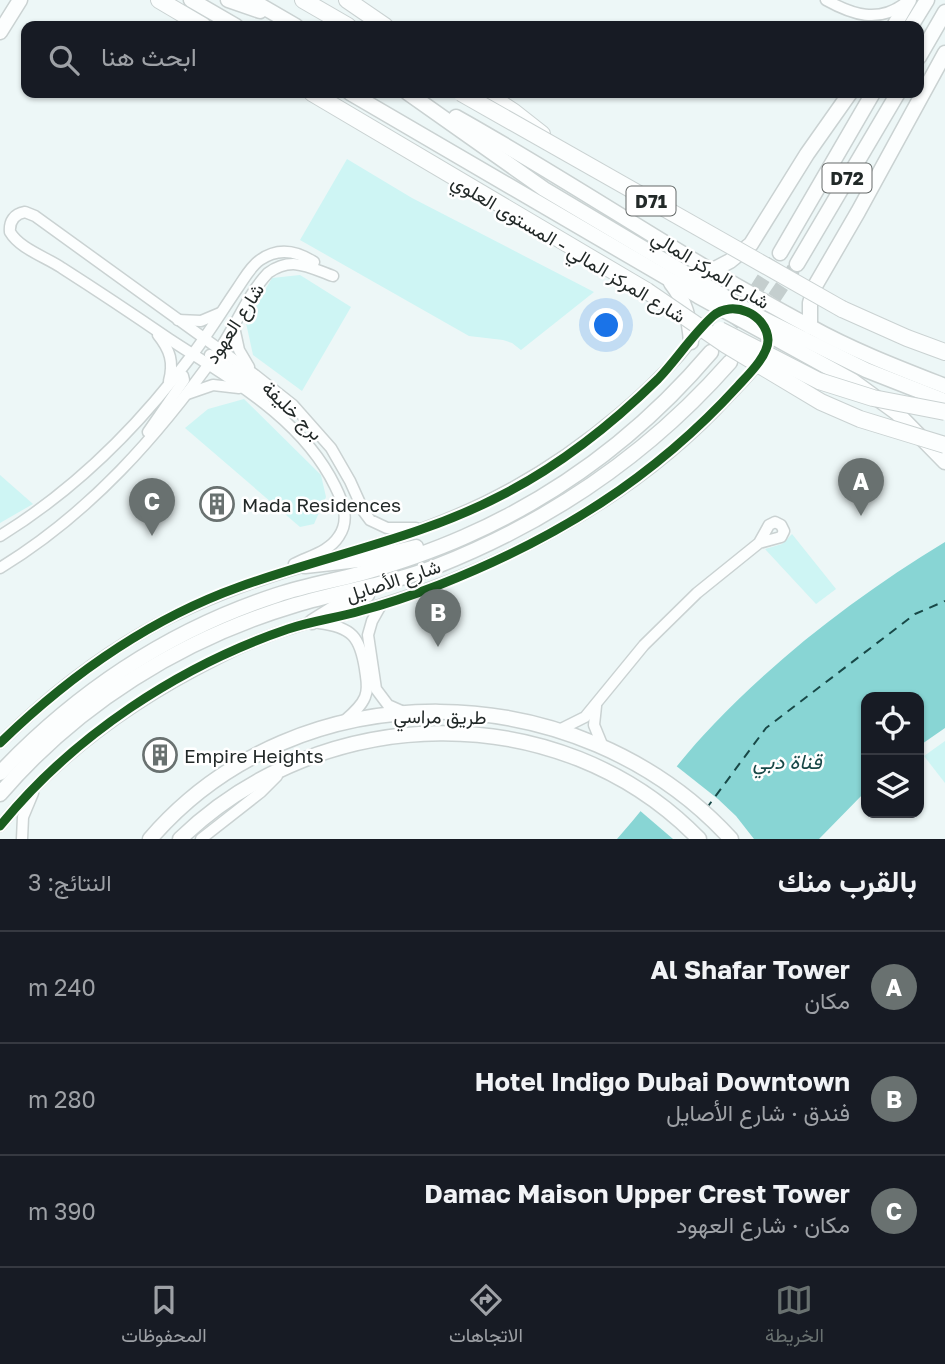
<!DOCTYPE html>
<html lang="ar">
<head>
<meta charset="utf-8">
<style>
	body { margin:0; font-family:"Golos Text",Vazirmatn,sans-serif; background:#242831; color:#f1f3f6; direction:rtl }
	.controls { position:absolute; right:21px; bottom:21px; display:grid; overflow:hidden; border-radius:14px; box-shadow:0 2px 5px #0004 }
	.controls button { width:63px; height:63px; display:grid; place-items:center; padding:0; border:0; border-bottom:2px solid #363941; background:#171b24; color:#f1f3f6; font:35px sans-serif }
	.you { position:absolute; left:607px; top:326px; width:24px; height:24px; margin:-18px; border:5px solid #fff; border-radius:50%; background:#1a73e8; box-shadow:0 0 0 10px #1a73e833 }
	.badge { display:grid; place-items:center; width:46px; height:46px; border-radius:50%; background:#697170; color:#fff; font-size:23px; font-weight:700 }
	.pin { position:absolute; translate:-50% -58px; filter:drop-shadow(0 2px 4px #0008) }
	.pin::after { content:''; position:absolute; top:37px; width:24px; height:21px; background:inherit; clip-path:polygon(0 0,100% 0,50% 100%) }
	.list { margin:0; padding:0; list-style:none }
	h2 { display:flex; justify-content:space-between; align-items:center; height:91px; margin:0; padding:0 28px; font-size:30px }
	h2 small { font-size:23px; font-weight:400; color:#9ea1a6 }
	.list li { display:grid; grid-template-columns:46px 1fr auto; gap:21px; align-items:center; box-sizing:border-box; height:112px; padding:0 28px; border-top:2px solid #363941 }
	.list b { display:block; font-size:26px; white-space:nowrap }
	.list p { margin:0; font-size:23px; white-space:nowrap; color:#9ea1a6 }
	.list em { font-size:23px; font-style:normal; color:#9ea1a6 }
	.icon { flex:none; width:38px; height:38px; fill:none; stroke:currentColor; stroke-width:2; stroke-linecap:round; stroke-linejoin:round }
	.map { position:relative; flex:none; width:945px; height:839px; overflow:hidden; direction:ltr }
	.search { position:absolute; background:#171b24; box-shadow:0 2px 5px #0004; left:21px; right:21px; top:21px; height:77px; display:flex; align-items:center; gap:18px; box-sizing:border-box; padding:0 24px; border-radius:14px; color:#9ea1a6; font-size:26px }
	.sheet { height:427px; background:#171b24 }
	nav { display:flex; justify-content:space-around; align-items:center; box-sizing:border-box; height:98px; border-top:2px solid #363941; background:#171b24; font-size:19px; color:#9ea1a6 }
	nav a { display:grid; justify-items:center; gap:4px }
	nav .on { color:#697170 }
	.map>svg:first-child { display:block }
</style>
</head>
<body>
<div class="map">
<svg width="945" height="839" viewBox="0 0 945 839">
	<rect width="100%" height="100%" fill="#edf7f7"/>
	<g fill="#cef5f4">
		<path d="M347 159 412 198 594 292 521 350 512 343 503 340 469 336 300 240Z"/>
		<path d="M300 275 351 307 302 391 253 355 246 323 272 278Z"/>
		<path d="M244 399 321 475 326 497 314 524 300 527 185 428 208 409Z"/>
		<path d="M0 475 33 504 0 523Z"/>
		<path d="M792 534 836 589 816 604 765 549 782 544Z"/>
		<path d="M945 741V783L924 756Z"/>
	</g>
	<path fill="#88d5d4" d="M945 542V728L919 746V697H866V791L819 839H617C650 802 679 760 714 724 782 653 861 593 945 542Z"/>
	<path fill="#edf7f7" d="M675 765 718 799 736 816 754 839H673L638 809Z"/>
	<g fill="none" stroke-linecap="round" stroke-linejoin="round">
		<path stroke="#184847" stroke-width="2" stroke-dasharray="9 7" stroke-linecap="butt" d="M706 809 766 728 915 614 945 601"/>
		<g stroke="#c4cece" stroke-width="14" stroke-dasharray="14 7" stroke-linecap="butt">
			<path d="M719 341 747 304 780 253"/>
			<path d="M739 350 797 264"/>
		</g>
		<g stroke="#cad2d2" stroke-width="13">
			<g id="minor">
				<path d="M826 0C853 15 878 23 904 4"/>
				<path d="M178 320 201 321 220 313"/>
				<path d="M234 327 239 350 249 367"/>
				<path d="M158 335C170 350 174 362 169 381"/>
				<path d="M210 355 278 401"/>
				<path d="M187 394 213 385 239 388"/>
				<path d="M148 432 184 380 183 376 176 375"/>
				<path d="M0 536C76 489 139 426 192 355 208 334 222 311 237 289 244 279 250 267 260 260 278 247 297 251 314 262"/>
				<path d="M331 558C445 526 529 490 620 413 641 395 660 377 678 357 690 343 700 328 713 316 718 312 721 310 727 309"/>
				<path d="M294 564C309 556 329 552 339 536 350 520 343 502 335 486 302 418 230 379 169 339 134 315 98 291 62 268 46 257 20 249 10 232 9 221 14 214 25 212L35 216 255 375 293 405 331 448 350 481 364 512 370 520 387 528H416"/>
				<path d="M0 568C90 513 158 436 219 350 236 326 247 295 268 273 292 256 308 267 333 276"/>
				<path d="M381 605 372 621 368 635 376 689 388 705 406 713"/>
				<path d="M319 623C352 627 360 637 365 669 366 678 369 688 365 697 361 707 351 715 343 722"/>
				<path d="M596 706 594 725 603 747"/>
				<path d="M559 730 585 717 644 645 697 593 759 543 781 537 784 531 781 525 775 522 769 525 759 543"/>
				<path d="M0 743C97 648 182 601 312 564"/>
				<path d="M0 826C58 754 135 700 217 659 242 646 268 635 295 627 324 618 354 614 383 604 511 563 637 497 729 396 744 380 774 355 765 331"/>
				<path d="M22 839 23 817 33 793"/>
				<path d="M201 839 261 792 277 776"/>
			</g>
		</g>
		<g stroke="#cad2d2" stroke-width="17">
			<g id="major">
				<path d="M191 0 236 26"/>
				<path d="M228 0 260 11"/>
				<path d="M251 0 296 26"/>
				<path d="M894 26 909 0"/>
				<path d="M911 26 927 0"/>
				<path d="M0 32 20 0"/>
				<path d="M919 57 945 12"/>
				<path d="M350 93 698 296 853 381 897 413 945 462"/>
				<path d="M408 93 544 189 752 313 866 370 945 401"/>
				<path d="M456 117C576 184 688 262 809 326 852 350 899 368 945 386"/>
				<path d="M780 253 873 93"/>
				<path d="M797 264 898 93"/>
				<path d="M711 271 730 261 751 244 807 154 850 93"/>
				<path d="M671 283C686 302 689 318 691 342"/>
				<path d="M810 327V303L815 286 858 212 945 53"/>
				<path d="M305 566 367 559 416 547"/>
				<path d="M312 622 336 607 367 595"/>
				<path d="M0 773C77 692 170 630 277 595 304 586 332 581 359 574 394 564 430 552 464 537 560 495 643 432 711 352"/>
				<path d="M0 794C77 704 181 639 295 605 342 591 391 584 437 566 551 521 649 454 730 362"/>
				<path d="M150 839C299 666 579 673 731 839"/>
				<path d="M180 839C322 701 559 695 699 839"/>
			</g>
		</g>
		<g stroke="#cad2d2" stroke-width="18">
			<g id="highway">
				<path d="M159 0 203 26"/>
				<path d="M303 0 348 26"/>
				<path d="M347 0 385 26"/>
				<path d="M312 93 647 291"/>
				<path d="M485 93 514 112 542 134"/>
				<path d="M842 309 907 338 945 352"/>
			</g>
		</g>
		<use href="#minor" stroke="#fcfefe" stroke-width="10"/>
		<use href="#major" stroke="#fcfefe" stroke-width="14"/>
		<use href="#highway" stroke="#fcfefe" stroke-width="16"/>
		<g stroke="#cad2d2" stroke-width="18" stroke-linecap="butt">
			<g id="highway-bridge">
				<path d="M461 93 842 309"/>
				<path d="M647 291 726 345 821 402 860 419 945 445"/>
				<path d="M720 330 819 381 873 398 945 412"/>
			</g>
		</g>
		<use href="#highway-bridge" stroke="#fcfefe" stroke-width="16"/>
		<g stroke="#fff" stroke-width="13">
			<path id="cycleway" d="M0 743C70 675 147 620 239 587 327 555 418 539 502 495 559 466 612 424 658 379 677 359 692 335 713 316 732 299 767 314 768 340 768 356 748 375 738 386 653 479 556 539 439 585 413 595 387 604 360 611 336 618 312 621 288 629 179 666 73 736 0 826"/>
		</g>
		<use href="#cycleway" stroke="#1b5e20" stroke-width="9"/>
	</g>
	<defs>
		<g id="building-ring" transform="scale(1.75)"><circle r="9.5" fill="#fff" stroke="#697170" stroke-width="1.5"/><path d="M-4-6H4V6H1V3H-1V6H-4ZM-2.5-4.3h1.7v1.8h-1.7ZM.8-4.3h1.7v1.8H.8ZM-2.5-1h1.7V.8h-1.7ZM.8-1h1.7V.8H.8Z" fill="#697170"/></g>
	</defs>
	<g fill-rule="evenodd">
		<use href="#building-ring" x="217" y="504"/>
		<use href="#building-ring" x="160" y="755"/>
	</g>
	<g text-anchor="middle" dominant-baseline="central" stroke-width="5" stroke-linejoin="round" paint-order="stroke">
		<g fill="#fff" stroke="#646968" stroke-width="2">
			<rect x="822.5" y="163.5" width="49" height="29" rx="5"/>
			<rect x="626.5" y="186.5" width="49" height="29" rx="5"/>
		</g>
		<g font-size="18" font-weight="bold" fill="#222928">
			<text x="847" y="178">D72</text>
			<text x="651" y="201">D71</text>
		</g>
		<g font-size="19" fill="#222928" stroke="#fff">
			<text transform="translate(569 248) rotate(31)">شارع المركز المالي - المستوى العلوي</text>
			<text transform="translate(711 269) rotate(31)">شارع المركز المالي</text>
			<text transform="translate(234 323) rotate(-57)">شارع العهود</text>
			<text transform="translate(293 410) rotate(44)">برج خليفة</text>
			<text transform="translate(393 580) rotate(-18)">شارع الأصايل</text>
			<text transform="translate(440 716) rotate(1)">طريق مراسي</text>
		</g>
		<g font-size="19" fill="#222928" stroke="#fff" text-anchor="start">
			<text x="242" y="504">Mada Residences</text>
			<text x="184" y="755">Empire Heights</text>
		</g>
		<g font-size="21" font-style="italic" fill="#184847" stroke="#fff">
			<text x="787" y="761">قناة دبي</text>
		</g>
	</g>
</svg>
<div class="controls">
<button><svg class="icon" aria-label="locate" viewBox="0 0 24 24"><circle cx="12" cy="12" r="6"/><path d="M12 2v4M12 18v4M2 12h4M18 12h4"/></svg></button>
<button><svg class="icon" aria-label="layers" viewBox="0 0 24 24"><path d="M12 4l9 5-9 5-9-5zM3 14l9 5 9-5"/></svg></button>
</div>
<div class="you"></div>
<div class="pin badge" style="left:861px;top:516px">A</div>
<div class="pin badge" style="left:438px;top:647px">B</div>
<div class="pin badge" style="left:152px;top:536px">C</div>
<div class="search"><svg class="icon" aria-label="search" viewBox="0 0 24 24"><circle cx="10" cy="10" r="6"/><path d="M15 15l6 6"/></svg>ابحث هنا</div>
</div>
<section class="sheet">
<h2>بالقرب منك<small>النتائج: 3</small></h2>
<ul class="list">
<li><span class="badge">A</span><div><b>Al Shafar Tower</b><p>مكان</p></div><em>240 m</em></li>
<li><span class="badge">B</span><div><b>Hotel Indigo Dubai Downtown</b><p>فندق · شارع الأصايل</p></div><em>280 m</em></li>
<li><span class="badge">C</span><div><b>Damac Maison Upper Crest Tower</b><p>مكان · شارع العهود</p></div><em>390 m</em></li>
</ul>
</section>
<nav>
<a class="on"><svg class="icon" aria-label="map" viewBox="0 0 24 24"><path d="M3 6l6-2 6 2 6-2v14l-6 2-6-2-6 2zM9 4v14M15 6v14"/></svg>الخريطة</a>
<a><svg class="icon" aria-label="directions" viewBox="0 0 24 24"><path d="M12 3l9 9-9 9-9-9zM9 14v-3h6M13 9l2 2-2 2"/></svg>الاتجاهات</a>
<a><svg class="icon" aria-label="saved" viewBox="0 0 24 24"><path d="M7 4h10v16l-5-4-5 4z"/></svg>المحفوظات</a>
</nav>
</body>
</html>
